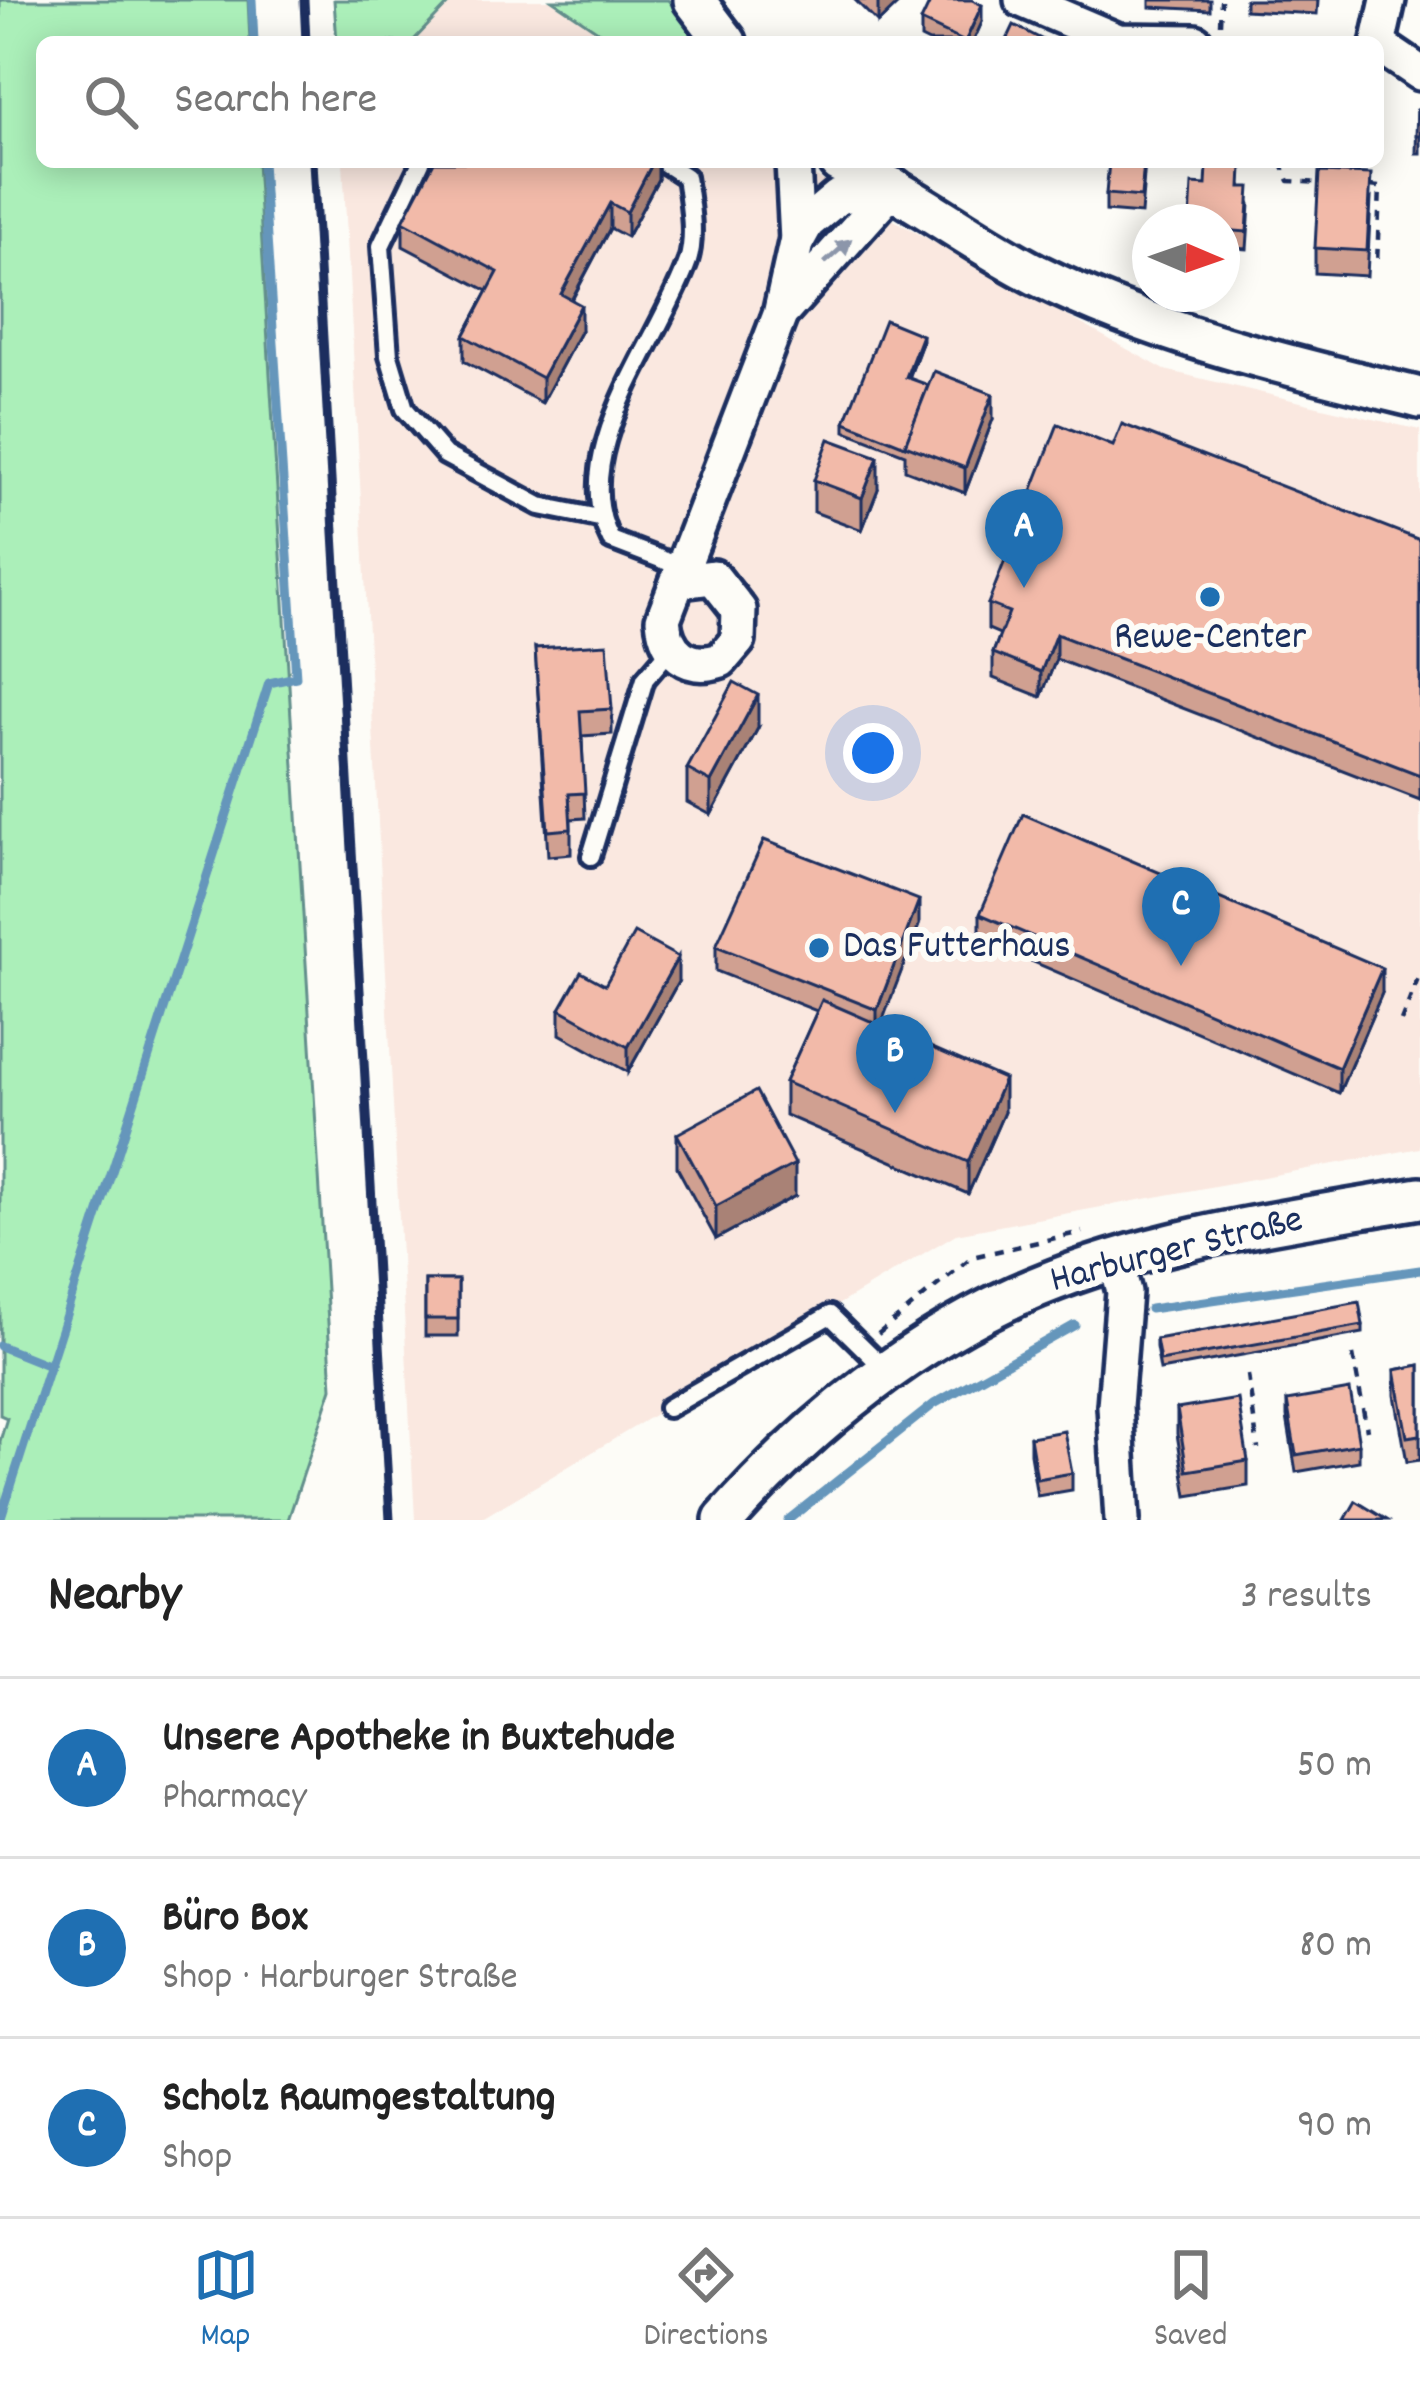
<!DOCTYPE html>
<html lang="en">
<head>
<meta charset="utf-8">
<style>
	body { margin:0; font-family:Dekko,sans-serif; background:#f2f2f2; color:#222 }
	.compass { position:absolute; left:1132px; top:204px; width:108px; height:108px; border-radius:50%; background:#fff; box-shadow:0 6px 30px #0003; rotate:92deg }
	.you { position:absolute; left:873px; top:753px; width:42px; height:42px; margin:-30px; border:9px solid #fff; border-radius:50%; background:#1a73e8; box-shadow:0 0 0 18px #1a73e833 }
	.badge { display:grid; place-items:center; width:78px; height:78px; border-radius:50%; background:#1f6fb2; color:#fff; font-size:39px; font-weight:700 }
	.pin { position:absolute; translate:-50% -99px; filter:drop-shadow(0 3px 6px #0008) }
	.pin::after { content:''; position:absolute; top:63px; width:42px; height:36px; background:inherit; clip-path:polygon(0 0,100% 0,50% 100%) }
	.list { margin:0; padding:0; list-style:none }
	h2 { display:flex; justify-content:space-between; align-items:center; height:156px; margin:0; padding:0 48px; font-size:51px }
	h2 small { font-size:39px; font-weight:400; color:#767676 }
	.list li { display:grid; grid-template-columns:78px 1fr auto; gap:36px; align-items:center; box-sizing:border-box; height:180px; padding:0 48px; border-top:3px solid #e0e0e0 }
	.list b { display:block; font-size:45px; white-space:nowrap }
	.list p { margin:0; font-size:39px; white-space:nowrap; color:#767676 }
	.list em { font-size:39px; font-style:normal; color:#767676 }
	.icon { flex:none; width:66px; height:66px; fill:none; stroke:currentColor; stroke-width:2; stroke-linecap:round; stroke-linejoin:round }
	.map { position:relative; flex:none; width:1420px; height:1520px; overflow:hidden }
	.search { position:absolute; background:#fff; box-shadow:0 6px 30px #0003; left:36px; right:36px; top:36px; height:132px; display:flex; align-items:center; gap:30px; box-sizing:border-box; padding:0 42px; border-radius:18px; color:#767676; font-size:45px }
	.sheet { height:696px; background:#fff }
	nav { display:flex; justify-content:space-around; align-items:center; box-sizing:border-box; height:168px; border-top:3px solid #e0e0e0; background:#fff; font-size:33px; color:#767676 }
	nav a { display:grid; justify-items:center; gap:6px }
	nav .on { color:#1f6fb2 }
	.map>svg:first-child { display:block }
</style>
</head>
<body>
<div class="map">
<svg width="1420" height="1520" viewBox="0 0 1420 1520">
	<rect width="100%" height="100%" fill="#fdfcf7"/>
	<filter id="ink" filterUnits="userSpaceOnUse"><feTurbulence type="fractalNoise" baseFrequency=".00833" numOctaves="2"/><feDisplacementMap in="SourceGraphic" scale="24" xChannelSelector="R" yChannelSelector="G"/><feConvolveMatrix kernelMatrix="1 2 1 2 8 2 1 2 1" color-interpolation-filters="sRGB"/></filter>
	<g filter="url(#ink)">
		<g fill="#fae8e0">
			<path d="M452 0H552L614 42H412Z"/>
			<path d="M343 162H789L1165 370 1420 430V1148L956 1234 479 1520H415Z"/>
		</g>
		<g fill="#abefb9" stroke="#638f8c" stroke-width="3">
			<path d="M0 0H248L250 42H42V162H257L332 1388 288 1520H0V1441L7 1418 0 1415Z"/>
			<path d="M334 0H452L412 42H337Z"/>
			<path d="M552 0H668L702 42H614Z"/>
		</g>
		<g fill="none" stroke-linecap="round" stroke-linejoin="round">
			<g stroke="#6596bb" stroke-width="9">
				<path d="M252 0 254 42"/>
				<path d="M1150 1309 1420 1270"/>
				<path d="M0 1346 50 1366"/>
				<path d="M0 1520 269 683 296 677 262 162"/>
				<path d="M788 1520 934 1404 1075 1325"/>
			</g>
			<g stroke="#1b2f5e" stroke-width="26">
				<g id="service">
					<path d="M421 162 381 246 389 356 405 409 445 455 540 506 599 518"/>
					<path d="M663 162 686 177C690 203 696 236 688 261 660 342 565 454 611 540L684 568"/>
					<path d="M591 856 645 679 671 649"/>
					<path d="M668 1408 830 1315 889 1373"/>
				</g>
			</g>
			<g stroke="#1b2f5e" stroke-width="42">
				<g id="minor">
					<path d="M1022 0 1118 41 1195 42"/>
					<path d="M1378 45 1388 0"/>
					<path d="M1380 46 1420 73"/>
					<path d="M793 162 797 241"/>
					<path d="M785 309 895 186"/>
					<path d="M681 581 713 577 739 610 738 640 721 660C688 671 666 653 663 619L780 315 796 243 807 223 838 197 895 186"/>
					<path d="M1115 1259 1124 1292 1115 1406 1122 1520"/>
				</g>
			</g>
			<g stroke="#1b2f5e" stroke-width="48">
				<g id="tertiary">
					<path d="M694 0 726 42"/>
					<path d="M839 162C910 192 968 240 1037 275 1159 336 1289 366 1420 398"/>
					<path d="M724 1520C808 1425 919 1335 1037 1287 1158 1237 1292 1220 1420 1198"/>
				</g>
			</g>
			<g stroke="#1b2f5e" stroke-width="4.5" stroke-dasharray="9 9" stroke-linecap="butt">
				<path d="M1220 24 1221 0"/>
				<path d="M1281 162 1289 181 1323 183"/>
				<path d="M1370 186 1380 187 1377 264"/>
				<path d="M1401 1021 1420 974"/>
				<path d="M878 1334 972 1257 1082 1232"/>
				<path d="M1353 1355 1367 1430"/>
				<path d="M1248 1375 1258 1449"/>
			</g>
			<use href="#service" stroke="#fdfcf7" stroke-width="16"/>
			<use href="#minor" stroke="#fdfcf7" stroke-width="33"/>
			<use href="#tertiary" stroke="#fdfcf7" stroke-width="39"/>
			<g stroke="#1b2f5e" stroke-width="9">
				<path d="M304 0 306 42"/>
				<path d="M313 162 390 1520"/>
			</g>
		</g>
		<g fill="#d0a091" stroke="#1b2f5e" stroke-width="3">
			<path d="M855 0H902L878 23Z"/>
			<path d="M1150 0H1210V10L1150 7Z"/>
			<path d="M1245 0H1318L1317 14 1245 10Z"/>
			<path d="M921 21 982 22 973 42H929L921 38Z"/>
			<path d="M1420 109V153H1416L1417 110Z"/>
			<path d="M658 162V179L627 237 610 228 572 300 581 330 542 403 464 361V336L488 291 403 246V221Z"/>
			<path d="M1145 162 1141 214 1106 211V194Z"/>
			<path d="M1242 187 1250 204 1247 249 1222 247V222Z"/>
			<path d="M1371 199 1367 276 1315 273V248Z"/>
			<path d="M922 343 909 378 993 419 965 493 905 470V454L845 431V422Z"/>
			<path d="M1113 446 1420 540V800L1056 659 1041 697 993 678V653L1000 634 988 629V604Z"/>
			<path d="M814 480 878 489 862 530 814 512Z"/>
			<path d="M535 648 612 709V734L582 736 585 818 571 819V854L548 856Z"/>
			<path d="M758 728 711 815 687 802V769Z"/>
			<path d="M980 914 1382 993 1339 1093 980 939Z"/>
			<path d="M919 925 880 1025 1004 1112 968 1194 785 1115V1082L817 1011 716 971V946Z"/>
			<path d="M678 982 628 1072 560 1034V1009L605 985Z"/>
			<path d="M677 1134 795 1196 716 1239 677 1167Z"/>
			<rect x="425" y="1280" width="33" height="56"/>
			<path d="M1363 1325V1333L1160 1370 1156 1347V1339Z"/>
			<path d="M1420 1365V1460L1407 1462 1395 1395V1370Z"/>
			<path d="M1287 1401 1359 1444V1461L1296 1472 1287 1417Z"/>
			<path d="M1177 1409 1248 1461V1486L1187 1496 1177 1434Z"/>
			<path d="M1030 1437 1072 1473V1490L1037 1496 1030 1454Z"/>
		</g>
		<g fill="#a98276" stroke="#1b2f5e" stroke-width="3">
			<path d="M878 0H902L878 23Z"/>
			<path d="M982 5V22L973 42H965Z"/>
			<path d="M653 162H658V179L627 237V212Z"/>
			<path d="M610 203V228L561 319V294Z"/>
			<path d="M581 305V330L542 403V378Z"/>
			<path d="M922 335V343L906 385V377Z"/>
			<path d="M993 394V419L965 493V468Z"/>
			<path d="M878 457V489L862 530V498Z"/>
			<path d="M1056 634V659L1041 697V672Z"/>
			<path d="M758 695V728L711 815V782Z"/>
			<path d="M919 900V925L877 1035V1010Z"/>
			<path d="M678 957V982L628 1072V1047Z"/>
			<path d="M1382 968V993L1339 1093V1068Z"/>
			<path d="M1004 1079V1112L968 1194V1162Z"/>
			<path d="M795 1164V1196L716 1239V1206Z"/>
		</g>
		<g fill="#f2baa9" stroke="#1b2f5e" stroke-width="3">
			<path d="M931 0H972L982 5 965 42 921 21Z"/>
			<path d="M1014 25 1047 42H1006Z"/>
			<path d="M1420 109V136H1416L1417 110Z"/>
			<path d="M434 162H653L627 212 610 203 561 294 581 305 542 378 464 336 498 272 403 221Z"/>
			<path d="M1109 162H1144L1141 197 1106 194Z"/>
			<path d="M1207 166 1242 167 1241 187H1250L1247 232 1222 230V222H1190L1192 184 1206 185Z"/>
			<path d="M1319 172 1371 174 1367 251 1315 248Z"/>
			<path d="M885 320 922 335 906 377 928 385 905 446 845 422Z"/>
			<path d="M934 371 993 394 965 468 905 445Z"/>
			<path d="M1058 424 1113 446 1122 424 1420 540V775L1056 634 1041 672 993 653 1009 612 988 604Z"/>
			<path d="M829 439 878 457 862 498 814 480Z"/>
			<path d="M607 644 612 709 580 711 585 793 569 794 571 829 548 831 535 648Z"/>
			<path d="M734 682 758 695 711 782 687 769Z"/>
			<path d="M1023 814 1382 968 1339 1068 980 914Z"/>
			<path d="M764 840 919 900 877 1010 716 946Z"/>
			<path d="M634 933 678 957 628 1047 560 1009 581 972 605 985Z"/>
			<path d="M822 1000 1004 1079 968 1162 785 1082Z"/>
			<path d="M756 1091 795 1164 716 1206 677 1134Z"/>
			<rect x="425" y="1280" width="33" height="39"/>
			<path d="M1359 1302 1363 1325 1160 1361 1156 1339Z"/>
			<path d="M1420 1365V1435L1407 1437 1395 1370Z"/>
			<path d="M1350 1390 1359 1444 1296 1455 1287 1401Z"/>
			<path d="M1238 1399 1248 1461 1187 1471 1177 1409Z"/>
			<path d="M1064 1431 1072 1473 1037 1479 1030 1437Z"/>
			<path d="M1356 1501 1387 1520H1345Z"/>
		</g>
		<defs><path id="oneway-solid" d="M-6-.8H1V-3.2L6.5 0L1 3.2V.8H-6Z" transform="scale(3)"/></defs>
		<use fill="#8c96aa" href="#oneway-solid" transform="translate(838 251) rotate(-42)"/>
	</g>
	<g fill="#1f6fb2" stroke="#fdfcf7" stroke-width="4.5">
		<circle cx="1210" cy="597" r="12"/>
		<circle cx="819" cy="948" r="12"/>
	</g>
	<g text-anchor="middle" dominant-baseline="central" stroke-width="12" stroke-linejoin="round" paint-order="stroke">
		<g font-size="39" fill="#1b2f5e" stroke="#fdfcf7">
			<text x="1210" y="639">Rewe-Center</text>
			<text x="843" y="948" text-anchor="start">Das Futterhaus</text>
		</g>
		<g font-size="39" fill="#1b2f5e" stroke="#fdfcf7">
			<text transform="translate(1177 1252) rotate(-14)">Harburger Straße</text>
		</g>
	</g>
</svg>
<svg class="compass" viewBox="-18 -18 36 36"><path d="M0-13l5 13h-10z" fill="#e53935"/><path d="M0 13l5-13h-10z" fill="#767676"/></svg>
<div class="you"></div>
<div class="pin badge" style="left:1024px;top:588px">A</div>
<div class="pin badge" style="left:895px;top:1113px">B</div>
<div class="pin badge" style="left:1181px;top:966px">C</div>
<div class="search"><svg class="icon" aria-label="search" viewBox="0 0 24 24"><circle cx="10" cy="10" r="6"/><path d="M15 15l6 6"/></svg>Search here</div>
</div>
<section class="sheet">
<h2>Nearby<small>3 results</small></h2>
<ul class="list">
<li><span class="badge">A</span><div><b>Unsere Apotheke in Buxtehude</b><p>Pharmacy</p></div><em>50 m</em></li>
<li><span class="badge">B</span><div><b>Büro Box</b><p>Shop · Harburger Straße</p></div><em>80 m</em></li>
<li><span class="badge">C</span><div><b>Scholz Raumgestaltung</b><p>Shop</p></div><em>90 m</em></li>
</ul>
</section>
<nav>
<a class="on"><svg class="icon" aria-label="map" viewBox="0 0 24 24"><path d="M3 6l6-2 6 2 6-2v14l-6 2-6-2-6 2zM9 4v14M15 6v14"/></svg>Map</a>
<a><svg class="icon" aria-label="directions" viewBox="0 0 24 24"><path d="M12 3l9 9-9 9-9-9zM9 14v-3h6M13 9l2 2-2 2"/></svg>Directions</a>
<a><svg class="icon" aria-label="saved" viewBox="0 0 24 24"><path d="M7 4h10v16l-5-4-5 4z"/></svg>Saved</a>
</nav>
</body>
</html>
